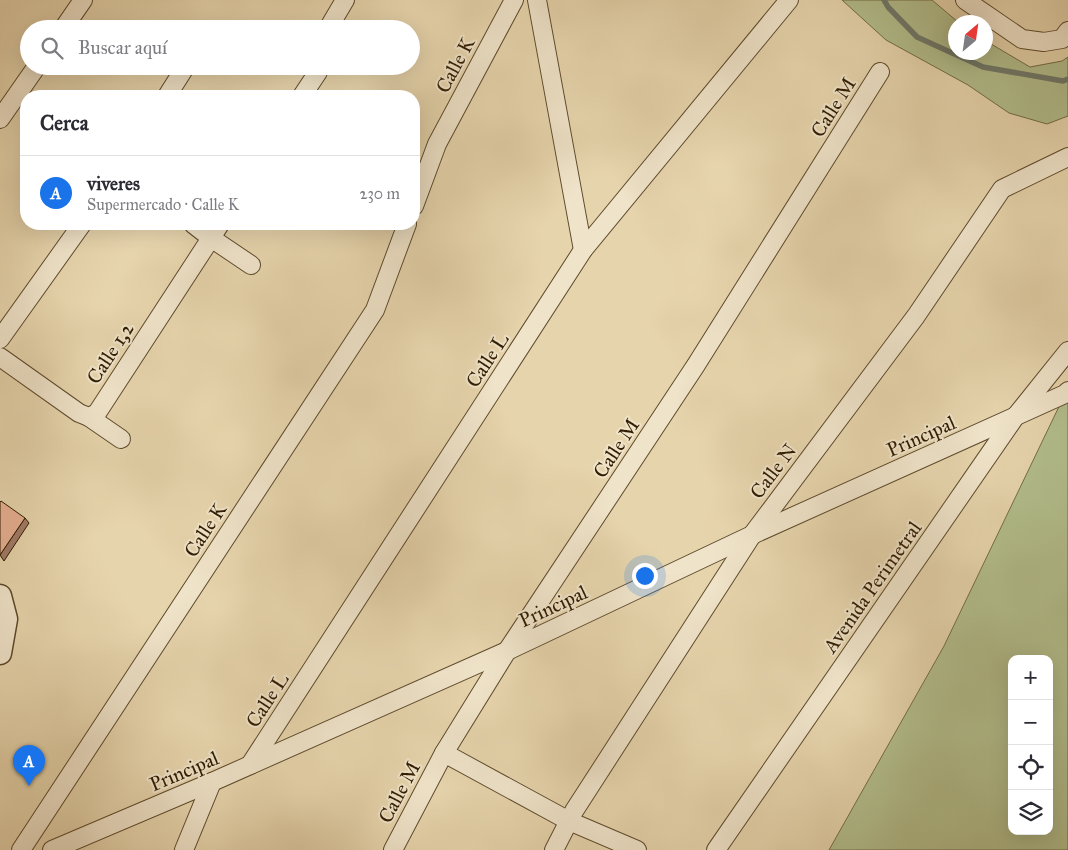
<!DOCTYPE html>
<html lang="es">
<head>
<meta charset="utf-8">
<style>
	body { margin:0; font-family:"IM FELL Great Primer",serif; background:#f2f2f3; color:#2b2b33 }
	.controls { position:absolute; right:15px; bottom:15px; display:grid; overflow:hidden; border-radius:10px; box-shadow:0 5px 20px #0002 }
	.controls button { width:45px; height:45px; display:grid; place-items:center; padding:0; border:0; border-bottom:1px solid #e1e1e2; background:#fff; color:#2b2b33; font:25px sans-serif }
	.compass { position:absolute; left:948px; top:15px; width:45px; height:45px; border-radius:50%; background:#fff; box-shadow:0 5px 20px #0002; rotate:29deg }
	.you { position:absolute; left:644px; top:575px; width:18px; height:18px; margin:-12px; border:4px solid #fff; border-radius:50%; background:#1a73e8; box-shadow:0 0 0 8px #1a73e833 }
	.badge { display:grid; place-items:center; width:32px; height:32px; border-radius:50%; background:#1a73e8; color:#fff; font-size:16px; font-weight:700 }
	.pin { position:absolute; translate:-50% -41px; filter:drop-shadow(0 1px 2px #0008) }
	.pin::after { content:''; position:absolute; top:26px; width:18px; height:15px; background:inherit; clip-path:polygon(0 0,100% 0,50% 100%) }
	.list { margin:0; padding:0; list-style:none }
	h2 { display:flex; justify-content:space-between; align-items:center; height:65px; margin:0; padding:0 20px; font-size:21px }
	h2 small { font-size:16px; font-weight:400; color:#7c7c81 }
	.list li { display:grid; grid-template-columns:32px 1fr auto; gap:15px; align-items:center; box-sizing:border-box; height:75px; padding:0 20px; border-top:1px solid #e1e1e2 }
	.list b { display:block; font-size:19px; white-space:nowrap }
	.list p { margin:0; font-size:16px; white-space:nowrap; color:#7c7c81 }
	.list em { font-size:16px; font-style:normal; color:#7c7c81 }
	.icon { flex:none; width:28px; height:28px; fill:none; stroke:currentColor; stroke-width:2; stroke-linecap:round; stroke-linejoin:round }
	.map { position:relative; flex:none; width:1068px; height:850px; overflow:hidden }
	.search { position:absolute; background:#fff; box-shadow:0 5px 20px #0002; left:20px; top:20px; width:400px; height:55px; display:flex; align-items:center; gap:12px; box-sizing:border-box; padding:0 18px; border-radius:28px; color:#7c7c81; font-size:19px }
	.panel { position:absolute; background:#fff; box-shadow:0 5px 20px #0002; left:20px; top:90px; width:400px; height:140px; border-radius:20px }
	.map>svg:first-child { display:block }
</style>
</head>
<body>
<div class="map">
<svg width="1068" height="850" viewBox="0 0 1068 850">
	<rect width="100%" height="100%" fill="#e6d4ac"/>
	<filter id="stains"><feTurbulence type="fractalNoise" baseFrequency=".004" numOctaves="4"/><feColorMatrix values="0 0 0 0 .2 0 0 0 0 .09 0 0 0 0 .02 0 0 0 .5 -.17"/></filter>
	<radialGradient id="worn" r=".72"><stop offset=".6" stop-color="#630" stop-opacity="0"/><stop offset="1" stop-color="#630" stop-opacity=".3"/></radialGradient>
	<g fill="#b2bd8c" stroke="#726c46" fill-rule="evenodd">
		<path d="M842 0H932L958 22H956V52H986V41L1030 67 1062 61 1068 57V116L1047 124 1009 113 968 85 886 40Z"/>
		<path d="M1068 391V850H829L944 646 1065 394ZM1012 659H1049V831H1012Z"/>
	</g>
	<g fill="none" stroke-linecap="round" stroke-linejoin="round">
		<path stroke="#6f796b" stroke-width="5.5" d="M884 0 888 7 917 37 983 67 1063 81 1068 79"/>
		<g stroke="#5e4a2c" stroke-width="20">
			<g id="minor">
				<path d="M537 0 583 250"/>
				<path d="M965 0 1022 39 1044 42 1062 39 1068 31"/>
				<path d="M329 27 345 0"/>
				<path d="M63 29 83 0"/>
				<path d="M167 96 186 66"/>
				<path d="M302 96 318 72"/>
				<path d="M0 119 37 66"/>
				<path d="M414 206 437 144 514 0"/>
				<path d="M220 224 211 238 251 265"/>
				<path d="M0 339 82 224"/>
				<path d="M0 357 79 413 89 417 97 413 211 238 193 224"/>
				<path d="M89 417 121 439"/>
				<path d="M444 753 569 821 637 850"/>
				<path d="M250 765 583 250 789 0"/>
				<path d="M21 850 375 310 407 224"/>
				<path d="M52 850 212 782 507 651 752 535 1065 394 1068 391"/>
				<path d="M184 850 212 782"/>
				<path d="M393 850 444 753 507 651 696 365 880 72"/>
				<path d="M554 850 574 811 752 535 916 316 1002 189 1068 157"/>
				<path d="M716 850 1015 417 1068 351"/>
			</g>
		</g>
		<g stroke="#5e4a2c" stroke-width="25">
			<path id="tertiary" d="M0 596 6 619 0 653"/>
		</g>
		<use href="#minor" stroke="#efe3c9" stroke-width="18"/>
		<use href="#tertiary" stroke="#efe3c9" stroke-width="22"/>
	</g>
	<path fill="#a07b67" stroke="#311c01" d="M25 518 29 523 4 561 0 555Z"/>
	<path fill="#e5b093" stroke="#311c01" d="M1 501 25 518 0 555V502Z"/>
	<g text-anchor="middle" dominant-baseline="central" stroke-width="4" stroke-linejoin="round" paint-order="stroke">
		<g font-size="20" fill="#311c01" stroke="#efe3c9">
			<text transform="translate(455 65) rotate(-62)">Calle K</text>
			<text transform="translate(833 107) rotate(-58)">Calle M</text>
			<text transform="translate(110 353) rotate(-57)">Calle 1,2</text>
			<text transform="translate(487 360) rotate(-57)">Calle L</text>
			<text transform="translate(921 436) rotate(-24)">Principal</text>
			<text transform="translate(616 448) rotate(-57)">Calle M</text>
			<text transform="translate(773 471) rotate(-53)">Calle N</text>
			<text transform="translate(205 530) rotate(-57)">Calle K</text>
			<text transform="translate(872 587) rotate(-55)">Avenida Perimetral</text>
			<text transform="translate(553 606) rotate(-25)">Principal</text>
			<text transform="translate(267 700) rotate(-57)">Calle L</text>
			<text transform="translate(184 771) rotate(-23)">Principal</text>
			<text transform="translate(399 792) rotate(-62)">Calle M</text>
		</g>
	</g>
	<rect width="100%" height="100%" filter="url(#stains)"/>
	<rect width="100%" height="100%" fill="url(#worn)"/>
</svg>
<div class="controls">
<button>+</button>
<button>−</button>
<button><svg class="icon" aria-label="locate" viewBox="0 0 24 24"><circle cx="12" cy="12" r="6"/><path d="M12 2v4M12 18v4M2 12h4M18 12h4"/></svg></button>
<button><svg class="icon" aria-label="layers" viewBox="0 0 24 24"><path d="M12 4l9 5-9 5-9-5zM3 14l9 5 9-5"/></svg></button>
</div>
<svg class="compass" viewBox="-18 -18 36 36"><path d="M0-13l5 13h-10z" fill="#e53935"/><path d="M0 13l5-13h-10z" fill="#7c7c81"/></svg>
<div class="you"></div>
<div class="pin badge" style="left:29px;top:786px">A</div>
<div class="search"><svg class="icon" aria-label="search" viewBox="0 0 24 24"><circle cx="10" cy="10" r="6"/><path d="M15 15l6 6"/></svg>Buscar aquí</div>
<section class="panel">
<h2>Cerca<small></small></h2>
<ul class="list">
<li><span class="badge">A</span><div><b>viveres</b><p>Supermercado · Calle K</p></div><em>230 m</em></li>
</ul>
</section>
</div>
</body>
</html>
